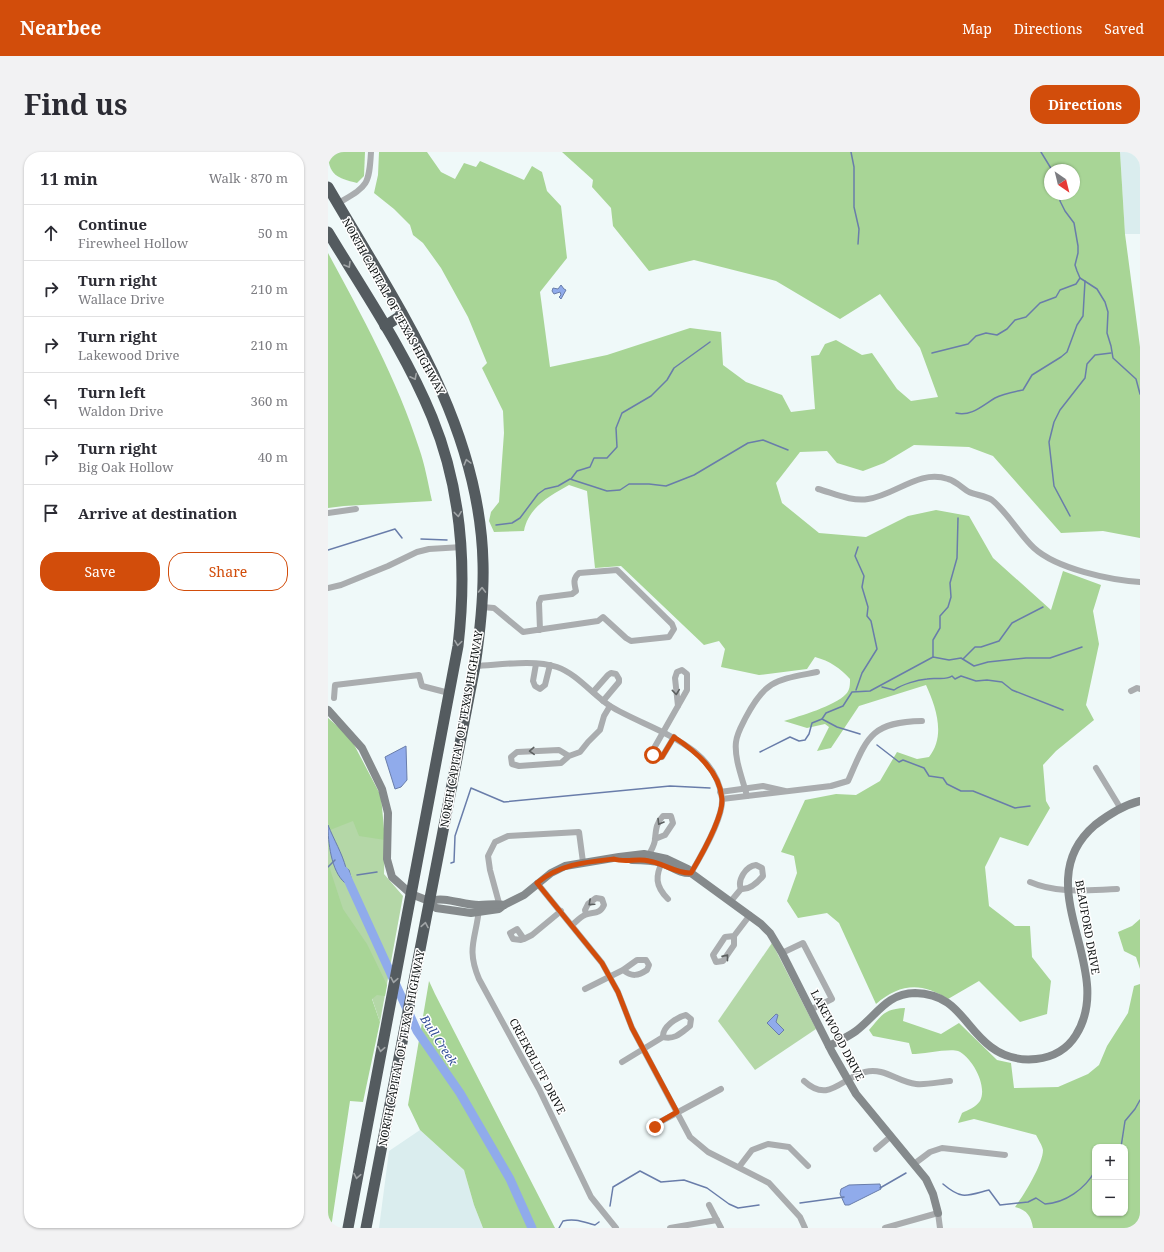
<!DOCTYPE html>
<html lang="en">
<head>
<meta charset="utf-8">
<style>
	body { margin:0; font-family:"Noto Serif",serif; background:#f2f2f3; color:#2b2b33 }
	.controls { position:absolute; right:12px; bottom:12px; display:grid; overflow:hidden; border-radius:8px; box-shadow:0 1px 3px #0004 }
	.controls button { width:36px; height:36px; display:grid; place-items:center; padding:0; border:0; border-bottom:1px solid #e1e1e2; background:#fff; color:#2b2b33; font:20px sans-serif }
	.compass { position:absolute; left:716px; top:12px; width:36px; height:36px; border-radius:50%; background:#fff; box-shadow:0 1px 3px #0004; rotate:145deg }
	.stop { position:absolute; width:12px; height:12px; margin:-9px; border:3px solid #d24d0b; border-radius:50%; background:#fff }
	.stop.end { background:#d24d0b; border-color:#fff; box-shadow:0 1px 4px #0008 }
	.list { margin:0; padding:0; list-style:none }
	h2 { display:flex; justify-content:space-between; align-items:center; height:52px; margin:0; padding:0 16px; font-size:17px }
	h2 small { font-size:13px; font-weight:400; color:#7c7c81 }
	.list li { display:grid; grid-template-columns:26px 1fr auto; gap:12px; align-items:center; box-sizing:border-box; height:56px; padding:0 16px; border-top:1px solid #e1e1e2 }
	.list b { display:block; font-size:15px; white-space:nowrap }
	.list p { margin:0; font-size:13px; white-space:nowrap; color:#7c7c81 }
	.list em { font-size:13px; font-style:normal; color:#7c7c81 }
	.actions { display:flex; gap:8px; padding:12px 16px }
	.actions a { flex:1; padding:9px 0; border:1px solid #d24d0b; border-radius:16px; text-align:center; font-size:14px; color:#d24d0b }
	.actions .main { background:#d24d0b; color:#fff }
	.icon { flex:none; width:22px; height:22px; fill:none; stroke:currentColor; stroke-width:2; stroke-linecap:round; stroke-linejoin:round }
	.map { position:relative; flex:none; width:812px; height:1076px; overflow:hidden; border-radius:16px }
	header { display:flex; align-items:center; gap:24px; box-sizing:border-box; height:56px; padding:0 20px; background:#d24d0b; color:#fff }
	header strong { font-size:19px }
	nav { display:flex; gap:22px; margin-inline-start:auto; font-size:14px }
	.intro { display:flex; align-items:center; justify-content:space-between; box-sizing:border-box; height:96px; padding:0 24px }
	h1 { margin:0; font-size:28px }
	.button { padding:10px 18px; border-radius:16px; background:#d24d0b; color:#fff; font-size:14px; font-weight:700 }
	main { display:flex; gap:24px; padding:0 24px }
	aside { flex:1; background:#fff; border-radius:16px; box-shadow:0 1px 3px #0004 }
	.map>svg:first-child { display:block }
</style>
</head>
<body>
<header>
<strong>Nearbee</strong>
<nav><a>Map</a><a>Directions</a><a>Saved</a></nav>
</header>
<div class="intro"><h1>Find us</h1><a class="button">Directions</a></div>
<main>
<aside>
<h2>11 min<small>Walk · 870 m</small></h2>
<ul class="list">
<li><svg class="icon" aria-label="ahead" viewBox="0 0 24 24"><path d="M12 20V5M6 11l6-6 6 6"/></svg><div><b>Continue</b><p>Firewheel Hollow</p></div><em>50 m</em></li>
<li><svg class="icon" aria-label="right" viewBox="0 0 24 24"><path d="M7 20v-9h11M14 6l5 5-5 5"/></svg><div><b>Turn right</b><p>Wallace Drive</p></div><em>210 m</em></li>
<li><svg class="icon" aria-label="right" viewBox="0 0 24 24"><path d="M7 20v-9h11M14 6l5 5-5 5"/></svg><div><b>Turn right</b><p>Lakewood Drive</p></div><em>210 m</em></li>
<li><svg class="icon" aria-label="left" viewBox="0 0 24 24"><path d="M17 20v-9H6M10 6l-5 5 5 5"/></svg><div><b>Turn left</b><p>Waldon Drive</p></div><em>360 m</em></li>
<li><svg class="icon" aria-label="right" viewBox="0 0 24 24"><path d="M7 20v-9h11M14 6l5 5-5 5"/></svg><div><b>Turn right</b><p>Big Oak Hollow</p></div><em>40 m</em></li>
<li><svg class="icon" aria-label="arrive" viewBox="0 0 24 24"><path d="M6 21V4h12l-3 4 3 4H6"/></svg><div><b>Arrive at destination</b></div></li>
</ul>
<div class="actions"><a class="main">Save</a><a>Share</a></div>
</aside>
<div class="map">
<svg width="812" height="1076" viewBox="0 0 812 1076">
	<rect width="100%" height="100%" fill="#eff9f9"/>
	<g fill="#daedee">
		<path d="M792 0H812V82H797Z"/>
		<path d="M92 978 136 1018 146 1053 155 1076H51L61 999Z"/>
	</g>
	<g fill="#b4d7a7">
		<path d="M0 566 57 685 56 722 75 744 52 870 29 802 0 798Z"/>
		<path d="M444 791 488 877 427 918 390 869Z"/>
	</g>
	<g fill="#a8d596" fill-rule="evenodd">
		<path d="M0 0H37L36 24 29 31C9 26 0 23 0 0Z"/>
		<path d="M51 0H99L113 20 127 27 136 11 148 15 152 9 196 28 204 14 214 20 219 39 233 54 239 106 212 140 222 215 279 203 362 176 393 180 395 213 418 230 454 243 463 260 487 257 483 204 491 203 497 192 508 188 534 203 544 201 569 237 583 249 610 245 592 196 552 142 512 167 448 129 437 126 366 108 321 119 285 74 283 56 264 35 265 28 234 0H792L797 82 812 195V386L775 379 733 381 665 304 641 295 586 293 556 311 535 319 509 311 499 299 472 300 448 331 454 351 491 381 538 385 580 364 608 358 641 364 665 406 723 458 735 419 773 433 765 459 771 492 758 553 766 568 728 599 715 613 718 649 722 656 700 694 672 685 657 715 661 754 687 774H702L704 805 723 829 719 862 692 870 651 829 620 847C594 830 572 831 548 852L511 771 499 761 470 766 459 749 469 721 466 704 453 700 477 648 508 642 528 643 552 629 569 600 589 607 601 605C618 584 608 555 598 533L531 554 503 596 489 599 501 575 497 572 479 576 456 569C472 564 507 554 518 542 522 538 522 533 522 527 512 516 502 509 487 505L479 517 431 523 393 515 397 497 391 489 376 493 293 414 267 416 259 339 241 333C221 344 200 356 196 379L166 380 161 369 163 360 171 350 176 281 175 259 154 216 159 211 140 165 113 116 95 91 85 83 82 73 66 57 46 41 50 23ZM722 18H746V42H722Z"/>
		<path d="M0 101C34 164 69 227 91 296 97 313 100 331 104 349L16 354 0 356Z"/>
		<path d="M0 566 22 585 53 644 57 688 31 684 25 669 2 678 0 672Z"/>
		<path d="M0 711 15 757 39 792 59 833 57 844 49 843 44 847 52 870 35 950 22 949 3 1076H0Z"/>
		<path d="M812 767V817L808 805 796 799 790 780 804 774Z"/>
		<path d="M101 829 107 842 227 1076H155L146 1053 136 1018 92 978 80 953Z"/>
		<path d="M812 832V1076H705C703 1064 699 1058 687 1055 696 1043 715 1012 715 998 714 993 710 987 708 983L646 967 630 971 634 961C640 958 648 955 652 949 660 934 644 905 630 899 622 896 595 902 584 902L581 891 545 884 541 878C554 863 556 857 577 856L575 869 613 882 631 871 669 908 683 911 686 936 730 935 760 922 771 913 779 894 800 861 806 834ZM767 995H797V1061H767Z"/>
	</g>
	<g fill="#90abeb" stroke="#697daa">
		<path d="M233 133 236 137 238 138 233 147 231 145 233 143 232 140 226 142 224 139 225 136 230 137Z"/>
		<path d="M78 594 79 628 73 635 67 637 57 605Z"/>
		<path d="M0 673C6 688 14 701 18 716L21 718 24 729 17 731C3 719 0 690 0 673Z"/>
		<path d="M448 862 450 863 448 870 456 878 451 883 439 871Z"/>
		<path d="M552 1032 553 1037 521 1053H517L512 1042 513 1037 521 1033Z"/>
	</g>
	<g fill="none" stroke-linecap="round" stroke-linejoin="round">
		<g stroke="#697daa" stroke-width="1.5">
			<path d="M523 0 526 15V55L531 77 530 92"/>
			<path d="M713 0 724 18"/>
			<path d="M732 42V49L737 59 746 71 750 94V101L747 113 749 119 752 126 769 137 777 150 780 160 779 181 783 194 785 206 808 227 812 242"/>
			<path d="M604 201 640 192 648 184 658 181 669 183 679 177 687 168 698 165 712 151 728 145 732 138 748 132 752 126"/>
			<path d="M628 261C643 265 655 253 667 246 675 242 686 240 695 238L704 223 733 205 739 200 749 173 755 164 757 129"/>
			<path d="M243 327 249 319 262 315 266 306H279L289 295 288 276 294 261 323 244 339 228 346 216 382 190"/>
			<path d="M742 364 726 334 721 290 726 270 732 258 757 226 759 212 767 203 783 201"/>
			<path d="M168 373 184 371 192 366 210 342 217 337 230 334 242 327 279 339 292 338 301 332H321L338 334 366 323 420 291 435 288 460 298"/>
			<path d="M93 387 119 388"/>
			<path d="M0 398 67 377 74 386"/>
			<path d="M605 505V488L612 476V464L620 455 623 445 622 431 629 406 630 366"/>
			<path d="M635 507 647 495H653L671 489 684 471 715 455"/>
			<path d="M554 535 566 538C575 532 589 528 599 527 608 525 617 529 624 524L627 527 633 524 648 529 659 528 674 530 684 538 735 558"/>
			<path d="M528 538 534 521 549 497 543 469 539 464 540 455 534 435 536 424 527 404 530 395"/>
			<path d="M494 567 509 575 532 582"/>
			<path d="M549 593 571 610 575 608 596 616 601 624 615 626 619 632 633 639H645L687 656 702 654"/>
			<path d="M432 600 462 585 471 589 477 588 481 582 484 571 494 567 498 561 515 554 524 540 542 539 605 505 621 508 633 506 646 514 660 510 698 506H722L754 495"/>
			<path d="M123 711 126 710 127 684 143 636 176 650 342 634 382 636"/>
			<path d="M0 715 7 708"/>
			<path d="M29 723 49 720"/>
			<path d="M793 995 797 969 807 957 812 948"/>
			<path d="M615 1032C634 1048 638 1044 661 1038L672 1053 700 1050 708 1046 717 1052C737 1051 757 1037 767 1019"/>
			<path d="M552 1036 578 1021"/>
			<path d="M472 1051 516 1045"/>
			<path d="M282 1054 285 1035 312 1019 333 1030 356 1028 379 1036 401 1052 410 1056 431 1053"/>
			<path d="M231 1076 235 1069C247 1066 255 1070 267 1073L271 1070"/>
		</g>
		<path stroke="#90abeb" stroke-width="9" d="M16 719 89 879 132 941 182 1027 204 1076"/>
		<g stroke="#aaadaf" stroke-width="6">
			<path d="M9 52C39 34 41 35 43 0"/>
			<path d="M490 337C505 341 524 350 540 347 568 343 591 317 620 327 628 329 634 336 641 340 648 343 658 344 664 348 680 361 691 382 706 396 729 417 782 428 812 430"/>
			<path d="M0 361 28 357"/>
			<path d="M0 436 13 433 60 414 89 400 101 397 134 395"/>
			<path d="M154 455 166 456 195 480 270 469 275 465 298 486 303 489 341 485 346 477 344 472 289 418 251 421C245 426 246 431 248 439L244 442 213 446 211 451 212 478"/>
			<path d="M208 512 205 529 207 534 212 537 217 533 222 513"/>
			<path d="M147 514C171 513 206 507 229 515 249 522 264 542 282 554 321 578 387 591 394 646 396 665 373 704 363 721"/>
			<path d="M803 539 809 536 812 537"/>
			<path d="M265 540 280 523 283 521 288 522 291 527V530L275 549"/>
			<path d="M6 546 7 533 91 523 94 534 121 541"/>
			<path d="M346 585 334 605 327 606 325 598 359 538V522L354 518 349 520 347 526 350 554"/>
			<path d="M241 604 233 611 191 614 184 612 183 605 189 600 231 598 241 604 252 600 260 590 272 578 276 564 282 554"/>
			<path d="M768 616 793 657"/>
			<path d="M392 640 435 634 457 639"/>
			<path d="M419 644C415 628 406 607 408 590 409 581 414 573 418 565 438 527 449 528 489 520"/>
			<path d="M394 647 503 634 520 629C539 586 542 570 594 569"/>
			<path d="M320 705C322 700 327 693 327 687 328 678 328 671 335 664H343L345 671 337 683 327 687"/>
			<path d="M335 708C327 724 327 734 340 747"/>
			<path d="M428 713 434 716 435 724C430 730 422 738 413 737 409 728 418 714 428 713Z"/>
			<path d="M702 730C730 742 759 738 789 737"/>
			<path d="M209 731 274 811 290 840 304 876 362 985 380 1000 441 1031 472 1065 477 1076"/>
			<path d="M403 749 413 737"/>
			<path d="M171 751 162 718 160 704 167 690 180 684 251 680 255 710"/>
			<path d="M151 757C148 787 138 796 151 827L211 937 263 1045 288 1076"/>
			<path d="M244 773C248 770 252 765 257 763 264 759 271 764 276 753L274 747 268 746 260 752 257 758 258 762"/>
			<path d="M406 784V793L395 809 388 810 385 803 397 785 406 784 422 763"/>
			<path d="M196 787 193 788 185 787 182 781 189 777 196 787 204 783 233 759"/>
			<path d="M454 801 475 791 504 847 484 857"/>
			<path d="M257 837 295 818 309 808H318L321 813 319 818C310 824 304 825 295 818"/>
			<path d="M294 910 335 885C347 888 353 881 362 874L363 867 358 863C349 865 334 875 335 885"/>
			<path d="M476 929C501 952 513 926 537 920 556 915 570 930 588 932 599 933 611 930 622 929"/>
			<path d="M325 980 330 971 393 937"/>
			<path d="M548 997 562 985"/>
			<path d="M586 1012 602 1000 614 996 677 1003"/>
			<path d="M411 1015 424 998 440 992 461 995 480 1014"/>
			<path d="M381 1053 393 1076"/>
			<path d="M342 1076 389 1068"/>
			<path d="M557 1076 610 1061 612 1076"/>
		</g>
		<g stroke="#858a8c" stroke-width="8">
			<path d="M0 558 34 596 54 637 60 661 59 707 64 725 83 742 101 749 108 756 143 761 171 757 176 753 196 743 223 721 237 714 291 705 316 702 339 707 360 717 363 721 433 772 442 781 454 801 504 900 528 942 598 1027 605 1042 610 1061"/>
			<path d="M304 708C314 708 323 708 333 711 343 714 352 722 363 721"/>
			<path d="M101 749C118 744 134 753 151 753 160 753 168 751 176 753"/>
			<path d="M501 894C510 889 520 885 528 879 548 864 559 841 587 841 630 842 635 874 663 895 688 914 730 912 748 883 790 816 697 733 767 673 780 663 796 653 812 649"/>
		</g>
		<g stroke="#545b5f" stroke-width="11">
			<path d="M0 35C68 152 152 271 155 411 156 446 152 480 147 514L38 1076"/>
			<path d="M0 80C36 140 77 199 104 265 134 338 139 416 130 494L20 1076"/>
			<path d="M57 174 74 163"/>
		</g>
	</g>
	<defs><path id="oneway-chevron" d="M-2-3.5L2.5 0L-2 3.5" fill="none" stroke-width="1.6" stroke-linecap="round" stroke-linejoin="round"/></defs>
	<g stroke="#a1a5a7">
		<use href="#oneway-chevron" transform="translate(20 113) rotate(59)"/>
		<use href="#oneway-chevron" transform="translate(86 225) rotate(63)"/>
		<use href="#oneway-chevron" transform="translate(139 310) rotate(-105)"/>
		<use href="#oneway-chevron" transform="translate(130 362) rotate(83)"/>
		<use href="#oneway-chevron" transform="translate(154 438) rotate(-89)"/>
		<use href="#oneway-chevron" transform="translate(130 491) rotate(98)"/>
		<use href="#oneway-chevron" transform="translate(97 773) rotate(-80)"/>
		<use href="#oneway-chevron" transform="translate(66 828) rotate(100)"/>
		<use href="#oneway-chevron" transform="translate(53 897) rotate(101)"/>
		<use href="#oneway-chevron" transform="translate(29 1024) rotate(101)"/>
	</g>
	<g stroke="#5c6060">
		<use href="#oneway-chevron" transform="translate(348 540) rotate(84)"/>
		<use href="#oneway-chevron" transform="translate(204 599) rotate(177)"/>
		<use href="#oneway-chevron" transform="translate(332 670) rotate(121)"/>
		<use href="#oneway-chevron" transform="translate(263 751) rotate(138)"/>
		<use href="#oneway-chevron" transform="translate(398 805) rotate(-51)"/>
	</g>
	<g fill="none" stroke-linecap="round" stroke-linejoin="round">
		<path stroke="#d24d0b" stroke-width="5" d="M325 603 329 606 334 605 346 585C367 599 392 619 394 647 395 666 373 704 363 721 349 722 335 711 321 709 310 706 297 711 286 707 258 710 232 712 209 731L274 811 290 840 304 876 349 960 330 971 327 975"/>
	</g>
	<g text-anchor="middle" dominant-baseline="central" stroke-width="3" stroke-linejoin="round" paint-order="stroke">
		<g font-size="11" fill="#0e1212" stroke="#fff">
			<text transform="translate(66 154) rotate(61)">NORTH CAPITAL OF TEXAS HIGHWAY</text>
			<text transform="translate(133 577) rotate(-80)">NORTH CAPITAL OF TEXAS HIGHWAY</text>
			<text transform="translate(760 775) rotate(80)">BEAUFORD DRIVE</text>
			<text transform="translate(510 883) rotate(62)">LAKEWOOD DRIVE</text>
			<text transform="translate(73 896) rotate(-79)">NORTH CAPITAL OF TEXAS HIGHWAY</text>
			<text transform="translate(210 914) rotate(62)">CREEKBLUFF DRIVE</text>
		</g>
		<g font-size="12" font-style="italic" fill="#304b96" stroke="#fff">
			<text transform="translate(111 888) rotate(57)">Bull Creek</text>
		</g>
	</g>
</svg>
<div class="controls">
<button>+</button>
<button>−</button>
</div>
<svg class="compass" viewBox="-18 -18 36 36"><path d="M0-13l5 13h-10z" fill="#e53935"/><path d="M0 13l5-13h-10z" fill="#7c7c81"/></svg>
<div class="stop" style="left:325px;top:603px"></div>
<div class="stop end" style="left:327px;top:975px"></div>
</div>
</main>
</body>
</html>
